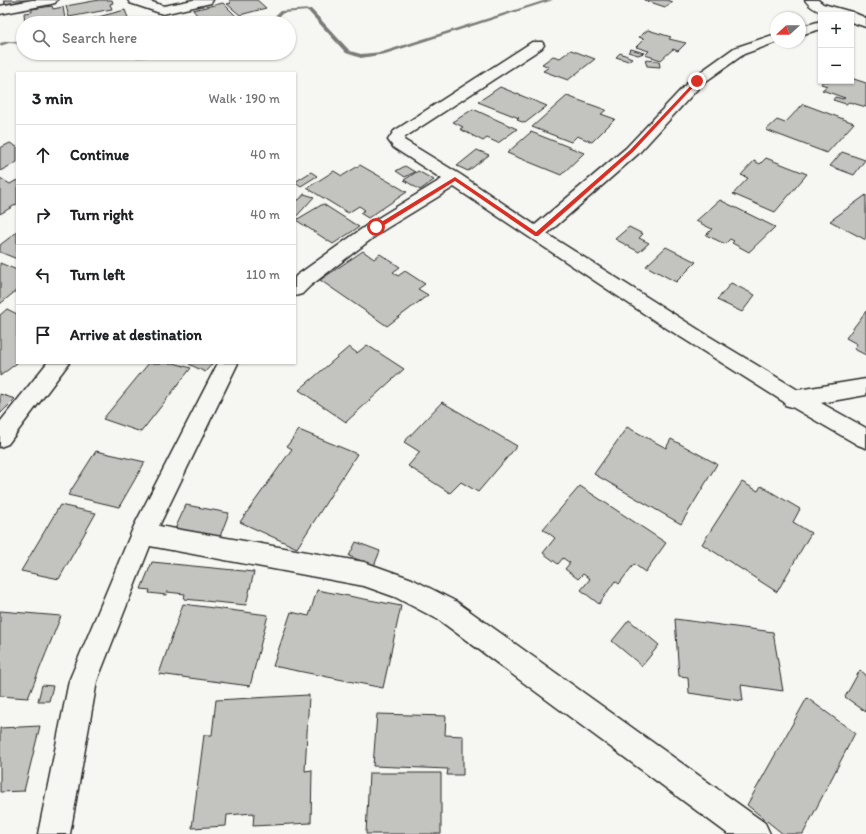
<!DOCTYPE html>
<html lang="en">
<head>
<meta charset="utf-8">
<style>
	body { margin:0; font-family:Itim,sans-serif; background:#f2f2f2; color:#202124 }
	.controls { position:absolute; right:12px; top:12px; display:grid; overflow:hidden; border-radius:0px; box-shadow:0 1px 3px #0004 }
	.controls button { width:36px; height:36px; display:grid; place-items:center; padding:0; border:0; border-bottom:1px solid #e0e0e0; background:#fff; color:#202124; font:20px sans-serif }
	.compass { position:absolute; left:770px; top:12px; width:36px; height:36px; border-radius:50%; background:#fff; box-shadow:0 1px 3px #0004; rotate:249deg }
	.stop { position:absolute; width:12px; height:12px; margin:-9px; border:3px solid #d93025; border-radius:50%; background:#fff }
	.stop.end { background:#d93025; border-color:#fff; box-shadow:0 1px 4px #0008 }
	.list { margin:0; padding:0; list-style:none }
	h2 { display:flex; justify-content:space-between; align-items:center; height:52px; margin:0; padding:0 16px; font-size:17px }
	h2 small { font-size:13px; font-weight:400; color:#757577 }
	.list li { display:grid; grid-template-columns:26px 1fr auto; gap:12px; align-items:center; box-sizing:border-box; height:60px; padding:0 16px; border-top:1px solid #e0e0e0 }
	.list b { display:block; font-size:15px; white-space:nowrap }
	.list em { font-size:13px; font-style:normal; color:#757577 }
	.icon { flex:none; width:22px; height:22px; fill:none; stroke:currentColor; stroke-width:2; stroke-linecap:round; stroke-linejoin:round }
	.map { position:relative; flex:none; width:866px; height:834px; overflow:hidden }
	.search { position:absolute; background:#fff; box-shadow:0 1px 3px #0004; left:16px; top:16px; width:280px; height:44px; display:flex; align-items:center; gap:10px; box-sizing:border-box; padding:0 14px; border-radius:22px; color:#757577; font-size:15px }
	.panel { position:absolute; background:#fff; box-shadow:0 1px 3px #0004; left:16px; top:72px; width:280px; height:292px; border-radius:0px }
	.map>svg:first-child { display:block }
</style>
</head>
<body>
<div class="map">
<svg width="866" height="834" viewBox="0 0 866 834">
	<rect width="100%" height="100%" fill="#f6f6f2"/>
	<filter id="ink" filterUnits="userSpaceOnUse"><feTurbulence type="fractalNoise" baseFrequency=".025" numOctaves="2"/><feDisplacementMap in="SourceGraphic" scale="8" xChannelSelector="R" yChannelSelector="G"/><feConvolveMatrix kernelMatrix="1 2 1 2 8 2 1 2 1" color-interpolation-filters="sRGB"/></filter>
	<g filter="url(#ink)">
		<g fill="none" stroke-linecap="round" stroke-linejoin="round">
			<g fill="#7a7a78" fill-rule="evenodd">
				<path d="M546 0H553L385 54 361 58 346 53 308 11 283 13 272 23H267L280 11 311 9 350 51 361 54 382 52Z"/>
				<path d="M9 41 23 42V44L9 43 0 46V43Z"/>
				<path d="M119 53 138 54 190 53 188 54 138 58Z"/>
			</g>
		</g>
		<g fill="#c3c3c0" stroke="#2b2b2b">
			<path d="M4 0H31L5 4Z"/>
			<path d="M99 0H112L113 3 110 4 112 9 69 17 66 6Z"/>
			<path d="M257 0 266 8 240 15 227 4 231 3 229 1 230 0Z"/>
			<path d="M644 0H666L673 2 665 7Z"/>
			<path d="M223 3 240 20 228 23H197L191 16 197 15 193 10Z"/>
			<path d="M52 6 53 9 63 7 65 19 40 23H25L24 13 32 12V9Z"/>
			<path d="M125 10 130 23H95L94 18Z"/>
			<path d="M648 30 671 37 669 39 686 43 678 51 673 49 661 60 645 55 649 51 636 47 644 39 639 37Z"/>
			<path d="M631 49 644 53 638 55 628 52Z"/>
			<path d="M571 50 595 59 568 80 543 71 549 67 542 64 553 56 560 58Z"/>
			<path d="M620 53 632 58 628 61 616 57Z"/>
			<path d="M645 60 659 61 660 67 647 66Z"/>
			<path d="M851 78 866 83V107L849 102 846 104 833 100 835 97 843 99 845 98 822 90 827 86 821 84 823 81H851Z"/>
			<path d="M500 87 547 106 525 123 517 120 519 118 478 102Z"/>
			<path d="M567 96 606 110 601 114 615 119 592 142 577 136 571 142 532 127Z"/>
			<path d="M803 104 854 123 827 153 766 130 777 120 785 123Z"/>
			<path d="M473 109 517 129 498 143 487 138 483 141 460 129 463 127 453 122Z"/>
			<path d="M531 132 584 153 561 175 507 153Z"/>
			<path d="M10 143 17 147V162L0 171V148Z"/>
			<path d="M477 150 489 155 468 171 457 166Z"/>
			<path d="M842 152 865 160 854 175 830 166Z"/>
			<path d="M766 158 807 174 775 212 733 194 748 178 741 175 754 161 760 164Z"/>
			<path d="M360 165 407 192 368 218 360 213 365 210 359 206 348 213 307 188 334 171 342 176Z"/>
			<path d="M405 166 415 172 405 177 396 171Z"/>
			<path d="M418 171 434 180 420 190 404 180Z"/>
			<path d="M311 172 317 176 301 186 295 182Z"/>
			<path d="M0 178 10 184 17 180V204L0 214Z"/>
			<path d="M304 194 314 197 295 218V199L299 200Z"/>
			<path d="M866 195V240L830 221Z"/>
			<path d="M720 200 775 227 749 252 732 243 734 241 730 239 725 244 706 235 712 229 696 221Z"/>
			<path d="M323 204 359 227 333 244 296 220Z"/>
			<path d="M629 227 643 234 639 238 649 243 639 252 615 239Z"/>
			<path d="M17 232V259L0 252V245Z"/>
			<path d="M666 247 696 262 676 282 646 266Z"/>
			<path d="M363 251 374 259 380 254 400 267 393 272 398 276 405 271 425 284 418 289 428 295 387 326 320 280Z"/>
			<path d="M0 263 17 270V290L0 304Z"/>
			<path d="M731 283 755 295 742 312 717 300Z"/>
			<path d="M7 309 17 314V363L0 376V315Z"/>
			<path d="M866 311V355L854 349 857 344 846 338Z"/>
			<path d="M367 345 404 369 346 422 299 390 349 347 357 353Z"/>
			<path d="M149 363H174L191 368 141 432 103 419Z"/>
			<path d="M190 363H213L205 372 189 364Z"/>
			<path d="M0 394 15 399 0 414Z"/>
			<path d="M442 402 517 446 478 492 461 482 450 493 408 466 420 452 404 442Z"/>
			<path d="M627 427 666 448 671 439 717 464 681 524 594 474Z"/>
			<path d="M299 430 357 454 297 548 240 522 292 449 287 446Z"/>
			<path d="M96 451 145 462 119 507 68 495Z"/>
			<path d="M742 482 758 491 761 486 800 509 793 522 811 533 777 592 702 544Z"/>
			<path d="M580 486 666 543 645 572 634 564 619 584 615 581 599 604 581 590 590 579 583 574 578 579 565 569 570 563 563 558 558 564 543 553 555 538 543 529Z"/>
			<path d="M60 505 96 513 59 579 21 571Z"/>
			<path d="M186 505 229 513 219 539 174 531Z"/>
			<path d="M356 542 380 551 374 566 349 556Z"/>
			<path d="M152 562 254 572 246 605 184 599 185 594 167 592 166 595 149 593 150 590 141 589Z"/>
			<path d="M317 590 401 606 383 688 273 666 291 612 309 616Z"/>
			<path d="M183 604 268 615 250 686 159 674Z"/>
			<path d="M0 611 61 616 28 698 0 696Z"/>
			<path d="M675 619 773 632 783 691 741 685 743 701 689 693 688 677 679 676Z"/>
			<path d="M629 620 659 645 642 666 612 641Z"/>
			<path d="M860 670 866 675V712L845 697Z"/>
			<path d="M42 685 53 686 49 701H38Z"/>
			<path d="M309 695 305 771 312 770 311 823 253 826 254 813 227 815 226 826 192 828 204 735H212L216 700Z"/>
			<path d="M807 698 855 733 803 834H783L747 805Z"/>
			<path d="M377 714 446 716 445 735 463 736V775H447L448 769 373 766Z"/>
			<path d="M40 726 24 791 0 792V728Z"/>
			<path d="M369 773H441V834H366Z"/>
		</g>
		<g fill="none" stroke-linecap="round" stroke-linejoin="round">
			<g stroke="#2b2b2b" stroke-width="3">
				<g id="street">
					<path d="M32 0H57L55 3 51 4 0 14V6Z"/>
					<path d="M128 0H146L164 6 193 0H213L211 3 163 14 130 3Z"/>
					<path d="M805 0H818L823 4 852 12 866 18V27L851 22V15C835 15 815 15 805 0Z"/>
					<path d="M821 21V29L800 35V27Z"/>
					<path d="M776 34V42H777L744 54 702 84 638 154 547 234 707 335 798 390 866 379V395L821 403 866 428V448L858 445 792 407 785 405 784 402 652 319 454 187 382 231 310 286 302 294 295 296V278L296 276 370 223 442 179 394 148 388 140 394 131 532 42H542L544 45 542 48 405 137 404 140 461 175 535 225 626 148 692 78 734 48Z"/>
					<path d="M47 363H69L8 444 0 447V422Z"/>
					<path d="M218 363H238L159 526 364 562 412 579 457 602 765 823 770 834H728L439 620 395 597 364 586 150 546 97 681 70 834H38L69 681 134 526Z"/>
				</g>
			</g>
			<use href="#street" fill="#f6f6f2" fill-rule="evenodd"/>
		</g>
	</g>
	<path fill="#d93025" d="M696 80 699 81 633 152 538 236H535L455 181 378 229 373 227 455 177 536 232 630 150Z"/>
</svg>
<div class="controls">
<button>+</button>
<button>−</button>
</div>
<svg class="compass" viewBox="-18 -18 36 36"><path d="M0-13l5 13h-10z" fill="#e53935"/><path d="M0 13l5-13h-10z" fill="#757577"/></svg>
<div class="stop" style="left:376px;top:227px"></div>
<div class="stop end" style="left:697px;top:81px"></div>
<div class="search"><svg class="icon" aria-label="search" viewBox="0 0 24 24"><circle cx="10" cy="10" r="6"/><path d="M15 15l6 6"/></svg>Search here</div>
<section class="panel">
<h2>3 min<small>Walk · 190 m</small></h2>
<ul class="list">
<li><svg class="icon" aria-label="ahead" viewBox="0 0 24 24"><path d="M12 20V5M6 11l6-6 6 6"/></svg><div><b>Continue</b></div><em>40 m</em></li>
<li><svg class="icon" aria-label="right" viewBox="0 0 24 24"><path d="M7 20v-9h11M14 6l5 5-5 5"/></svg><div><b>Turn right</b></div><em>40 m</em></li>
<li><svg class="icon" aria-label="left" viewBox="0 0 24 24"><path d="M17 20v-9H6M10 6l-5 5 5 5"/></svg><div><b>Turn left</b></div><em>110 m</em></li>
<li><svg class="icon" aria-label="arrive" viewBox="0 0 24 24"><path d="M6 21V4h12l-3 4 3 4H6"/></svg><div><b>Arrive at destination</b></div></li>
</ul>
</section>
</div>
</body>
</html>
